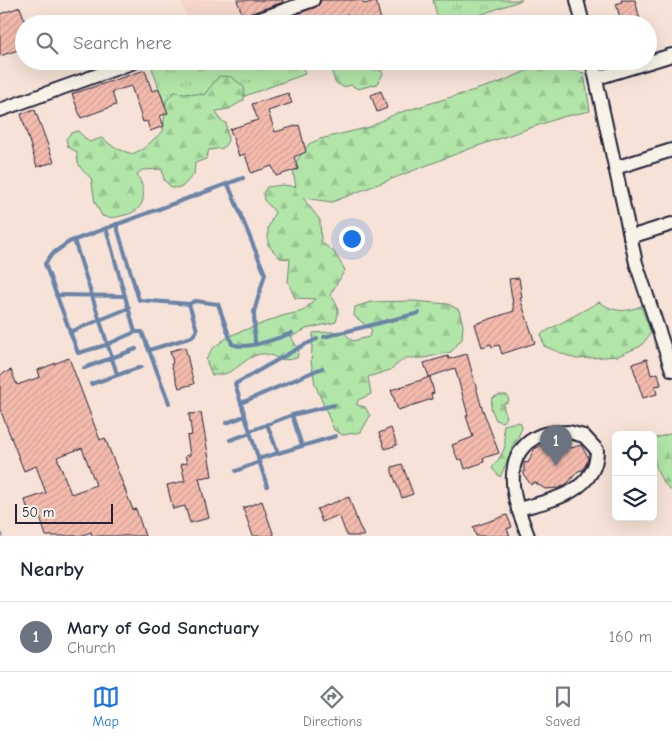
<!DOCTYPE html>
<html lang="en">
<head>
<meta charset="utf-8">
<style>
	body { margin:0; font-family:"Comic Neue",sans-serif; background:#f6f6f7; color:#1f2937 }
	.controls { position:absolute; right:15px; bottom:15px; display:grid; overflow:hidden; border-radius:8px; box-shadow:0 5px 20px #0002 }
	.controls button { width:45px; height:45px; display:grid; place-items:center; padding:0; border:0; border-bottom:1px solid #e0e1e3; background:#fff; color:#1f2937; font:25px sans-serif }
	.scale { position:absolute; left:15px; bottom:12px; width:98px; box-sizing:border-box; padding-left:5px; border:2px solid #22223b; border-top:0; font-size:14px; line-height:18px; white-space:nowrap; color:#22223b; -webkit-text-stroke:4px #f7f3e8; paint-order:stroke }
	.you { position:absolute; left:351px; top:238px; width:18px; height:18px; margin:-12px; border:4px solid #fff; border-radius:50%; background:#1a73e8; box-shadow:0 0 0 8px #1a73e833 }
	.badge { display:grid; place-items:center; width:32px; height:32px; border-radius:50%; background:#1a73e8; color:#fff; font-size:16px; font-weight:700 }
	.pin { position:absolute; translate:-50% -41px; filter:drop-shadow(0 1px 2px #0008) }
	.pin::after { content:''; position:absolute; top:26px; width:18px; height:15px; background:inherit; clip-path:polygon(0 0,100% 0,50% 100%) }
	.list { margin:0; padding:0; list-style:none }
	h2 { display:flex; justify-content:space-between; align-items:center; height:65px; margin:0; padding:0 20px; font-size:21px }
	h2 small { font-size:16px; font-weight:400; color:#747a83 }
	.list li { display:grid; grid-template-columns:32px 1fr auto; gap:15px; align-items:center; box-sizing:border-box; height:70px; padding:0 20px; border-top:1px solid #e0e1e3 }
	.list b { display:block; font-size:19px; white-space:nowrap }
	.list p { margin:0; font-size:16px; white-space:nowrap; color:#747a83 }
	.list em { font-size:16px; font-style:normal; color:#747a83 }
	.icon { flex:none; width:28px; height:28px; fill:none; stroke:currentColor; stroke-width:2; stroke-linecap:round; stroke-linejoin:round }
	.map { position:relative; flex:none; width:672px; height:536px; overflow:hidden }
	.search { position:absolute; background:#fff; box-shadow:0 5px 20px #0002; left:15px; right:15px; top:15px; height:55px; display:flex; align-items:center; gap:12px; box-sizing:border-box; padding:0 18px; border-radius:28px; color:#747a83; font-size:19px }
	.sheet { height:135px; background:#fff }
	nav { display:flex; justify-content:space-around; align-items:center; box-sizing:border-box; height:70px; border-top:1px solid #e0e1e3; background:#fff; font-size:14px; color:#747a83 }
	nav a { display:grid; justify-items:center; gap:2px }
	nav .on { color:#1a73e8 }
	.map>svg:first-child { display:block }
</style>
</head>
<body>
<div class="map">
<svg width="672" height="536" viewBox="0 0 672 536">
	<defs>
		<pattern id="grass-tufts" width="24" height="20" patternUnits="userSpaceOnUse" patternTransform="scale(1.25)"><rect width="24" height="20" fill="#b2e6a8"/><path d="M3 7l-1-3M5 7V3M7 7l1-3M15 17l-1-3M17 17v-4M19 17l1-3" fill="none" stroke="#99c592"/></pattern>
		<pattern id="forest-firs" width="22" height="20" patternUnits="userSpaceOnUse" patternTransform="scale(1.25)"><rect width="22" height="20" fill="#b2e6a8"/><path d="M5 1l3.5 6h-7zM16 11l3.5 6h-7z" fill="#99c592"/></pattern>
		<pattern id="building-hatch" width="6" height="6" patternUnits="userSpaceOnUse" patternTransform="scale(1.25)"><rect width="6" height="6" fill="#f4bbad"/><path d="M-1 1l2-2M0 6l6-6M5 7l2-2" fill="none" stroke="#d1a096"/></pattern>
	</defs>
	<rect width="100%" height="100%" fill="#f6e2d6"/>
	<filter id="ink" filterUnits="userSpaceOnUse"><feTurbulence type="fractalNoise" baseFrequency=".02" numOctaves="2"/><feDisplacementMap in="SourceGraphic" scale="10" xChannelSelector="R" yChannelSelector="G"/><feConvolveMatrix kernelMatrix="1 2 1 2 8 2 1 2 1" color-interpolation-filters="sRGB"/></filter>
	<g filter="url(#ink)">
		<path fill="#f5d6ca" d="M181 0H288V1L225 24H189Z"/>
		<g fill="url(#grass-tufts)" stroke="#6a8472">
			<path d="M433 0H522L454 24H439Z"/>
			<path d="M301 61 305 74 171 123 150 62Z"/>
		</g>
		<g fill="url(#forest-firs)" stroke="#6a8472">
			<path d="M341 61H357L368 68 371 63 379 65 383 74 377 84 358 89 351 85 343 87 335 82 332 72Z"/>
			<path d="M543 64 584 73 590 111 562 117 469 149 332 202 303 198 320 220 321 242 334 252 345 270 330 295C338 304 340 310 336 322L306 329 291 337 299 350 297 358C277 364 274 352 260 354 240 359 237 376 212 375L206 360 212 349 229 336 282 316 303 311 315 299 295 298 288 282 290 259 280 258 268 245V228L275 212 264 200 263 193 267 187 283 185 296 187 292 167 309 144 320 139 370 127 395 114 498 83Z"/>
			<path d="M219 76 232 77 244 87V100L229 109 216 111 220 120 226 123 228 141 223 148 209 150 206 159 195 163 194 174 182 187 172 188 164 180 162 169 142 170 137 174C147 192 147 210 125 215 116 217 111 219 102 216L95 202 91 178C82 171 76 164 77 152L68 147 66 139 71 133 78 131 89 142 102 138 115 148 132 154 143 149 163 131 166 101 174 92 204 95Z"/>
			<path d="M413 301 448 304 459 310 463 325 462 339 451 352 424 358H405L390 370 368 377 371 394 358 400 357 405 365 407 370 416 361 432 343 435 334 430 315 384 311 361 313 333 343 331 352 341 369 337 372 330 354 316 355 307 371 302Z"/>
			<path d="M599 302C615 312 624 313 641 306L651 333 641 346 618 356 576 359 544 346 541 334Z"/>
			<path d="M499 395H507L509 401 503 404 506 419 502 422 496 420 491 408 492 398Z"/>
			<path d="M517 422 521 423 522 428 500 477 492 468C497 461 506 451 505 442 505 435 502 432 504 425Z"/>
			<path d="M672 433V491C656 479 653 458 653 439Z"/>
		</g>
		<g fill="none" stroke-linecap="round" stroke-linejoin="round">
			<g stroke="#6984a9" stroke-width="4">
				<path d="M231 24 241 20"/>
				<path d="M228 184 265 274 254 312 255 344"/>
				<path d="M116 224 139 300 189 304"/>
				<path d="M106 228 135 332"/>
				<path d="M74 240 117 374"/>
				<path d="M56 295 125 296"/>
				<path d="M70 332 129 308"/>
				<path d="M324 337 419 313"/>
				<path d="M149 350 192 337 197 330 189 304 195 301 218 304 232 344C246 351 278 338 292 333"/>
				<path d="M84 368 136 349"/>
				<path d="M91 384 141 367"/>
				<path d="M169 403 142 332H135L106 345 78 353 45 264 52 254 69 242 243 178"/>
				<path d="M241 403 322 368"/>
				<path d="M292 415 302 446"/>
				<path d="M226 423 245 416"/>
				<path d="M267 424 278 453"/>
				<path d="M250 431 292 415 334 405"/>
				<path d="M230 440 250 433"/>
				<path d="M258 459 336 436"/>
				<path d="M236 471 259 462"/>
				<path d="M267 486 235 384 302 346 317 339"/>
				<path d="M0 533 1 536"/>
			</g>
		</g>
		<g fill="url(#building-hatch)" stroke="#22223b" fill-rule="evenodd">
			<path d="M237 0H283V2L243 16Z"/>
			<path d="M321 0H362L364 4 376 1 382 24H351L348 14 320 24H291L289 17 316 7Z"/>
			<path d="M621 0H635L641 24H622L616 4 622 2Z"/>
			<path d="M20 7 26 24H24V48L0 56V14Z"/>
			<path d="M145 70 152 91 159 89 164 103 168 113 160 116 164 126 150 131 147 121 143 122 131 86 112 92 116 105 81 118 72 94Z"/>
			<path d="M381 91 387 108 377 112 371 95Z"/>
			<path d="M288 93 292 103 268 111 275 132 299 125 306 152 294 157 298 169 276 176 272 166 251 173 245 154 239 156 230 129 258 120 252 104Z"/>
			<path d="M35 110 54 162 37 167 21 114Z"/>
			<path d="M519 278 522 298H520L535 343 502 354 499 345 492 347 491 344 482 347 475 324 514 311 509 279Z"/>
			<path d="M185 347 194 384 179 388 171 364 173 363 170 351Z"/>
			<path d="M467 354 481 405 499 453 483 458 484 462 465 469 462 459 458 460 452 445 473 437 466 416 468 415 455 368 429 377 424 363 448 356 449 359Z"/>
			<path d="M69 358 100 440 105 438 133 510 136 509 145 536H92L91 532 80 536H46L38 511 29 514 25 500 46 493 36 466 24 471 0 409V375L11 370 17 385 40 377 38 370ZM82 448 96 485 71 494 57 457Z"/>
			<path d="M647 359 651 375 658 373 661 385 655 386 657 394 643 398 632 364Z"/>
			<path d="M430 377 434 393 431 394 432 399 398 410 391 390Z"/>
			<path d="M201 413 212 476 199 478 209 518 190 523 185 506 173 509 167 485 185 481 181 464 187 463 185 456 190 455 187 436 192 435 189 414Z"/>
			<path d="M391 428 397 445 385 449 379 433Z"/>
			<path d="M551 441 571 448 581 445 588 457 587 462 583 470 578 471 568 483 559 488 545 489 534 482 531 485 524 475V462L528 463 534 449Z"/>
			<path d="M402 464 413 494 402 498 392 472V467Z"/>
			<path d="M349 497 358 523 364 536H347L339 515 322 522 317 509Z"/>
			<path d="M262 501 267 516 274 536H253L243 508Z"/>
			<path d="M507 515 512 527 507 529 510 536H476L473 527Z"/>
		</g>
		<g fill="none" stroke-linecap="round" stroke-linejoin="round">
			<g stroke="#22223b" stroke-width="16">
				<g id="minor">
					<path d="M577 0 583 24"/>
					<path d="M246 24 313 0"/>
					<path d="M592 61 636 263 672 370"/>
					<path d="M597 78 672 55"/>
					<path d="M0 110 137 61"/>
					<path d="M615 168 672 150"/>
					<path d="M630 237 672 224"/>
					<path d="M569 432 584 436 597 450C597 492 550 501 518 509 509 480 509 448 541 435 549 432 560 433 569 432Z"/>
					<path d="M518 509 528 536"/>
				</g>
			</g>
			<use href="#minor" stroke="#f7f3e8" stroke-width="12"/>
		</g>
	</g>
</svg>
<div class="controls">
<button><svg class="icon" aria-label="locate" viewBox="0 0 24 24"><circle cx="12" cy="12" r="6"/><path d="M12 2v4M12 18v4M2 12h4M18 12h4"/></svg></button>
<button><svg class="icon" aria-label="layers" viewBox="0 0 24 24"><path d="M12 4l9 5-9 5-9-5zM3 14l9 5 9-5"/></svg></button>
</div>
<div class="scale">50 m</div>
<div class="you"></div>
<div class="pin badge" style="left:556px;top:466px;background:#6b7280">1</div>
<div class="search"><svg class="icon" aria-label="search" viewBox="0 0 24 24"><circle cx="10" cy="10" r="6"/><path d="M15 15l6 6"/></svg>Search here</div>
</div>
<section class="sheet">
<h2>Nearby<small></small></h2>
<ul class="list">
<li><span class="badge" style="background:#6b7280">1</span><div><b>Mary of God Sanctuary</b><p>Church</p></div><em>160 m</em></li>
</ul>
</section>
<nav>
<a class="on"><svg class="icon" aria-label="map" viewBox="0 0 24 24"><path d="M3 6l6-2 6 2 6-2v14l-6 2-6-2-6 2zM9 4v14M15 6v14"/></svg>Map</a>
<a><svg class="icon" aria-label="directions" viewBox="0 0 24 24"><path d="M12 3l9 9-9 9-9-9zM9 14v-3h6M13 9l2 2-2 2"/></svg>Directions</a>
<a><svg class="icon" aria-label="saved" viewBox="0 0 24 24"><path d="M7 4h10v16l-5-4-5 4z"/></svg>Saved</a>
</nav>
</body>
</html>
